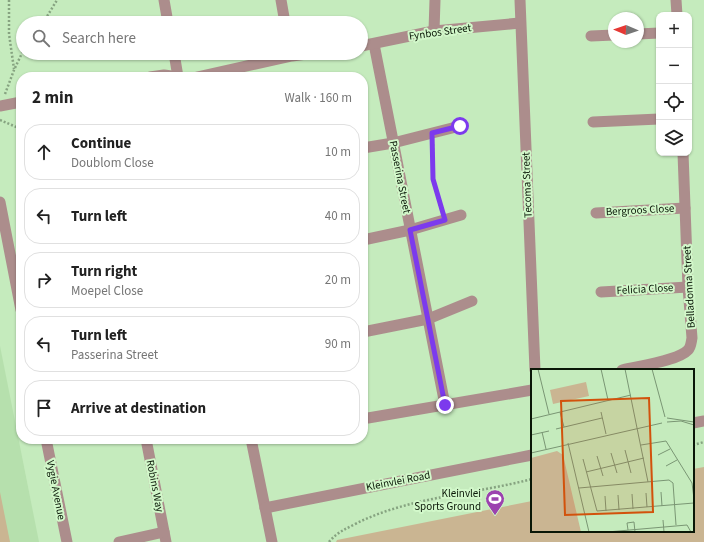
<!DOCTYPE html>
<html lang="en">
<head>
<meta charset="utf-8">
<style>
	body { margin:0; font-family:"Source Sans 3",sans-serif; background:#f2f2f2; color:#222 }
	.controls { position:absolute; right:12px; top:12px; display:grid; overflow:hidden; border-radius:8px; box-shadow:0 1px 3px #0004 }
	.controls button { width:36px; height:36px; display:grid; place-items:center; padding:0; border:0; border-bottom:1px solid #e0e0e0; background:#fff; color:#222; font:20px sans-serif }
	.compass { position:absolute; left:608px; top:12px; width:36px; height:36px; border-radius:50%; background:#fff; box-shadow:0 1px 3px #0004; rotate:272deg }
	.stop { position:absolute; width:12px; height:12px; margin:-9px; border:3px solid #7c3aed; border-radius:50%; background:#fff }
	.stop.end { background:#7c3aed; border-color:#fff; box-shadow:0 1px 4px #0008 }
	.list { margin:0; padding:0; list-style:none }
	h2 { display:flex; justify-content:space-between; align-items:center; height:52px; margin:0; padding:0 16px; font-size:17px }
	h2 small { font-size:13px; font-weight:400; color:#767676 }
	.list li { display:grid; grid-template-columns:26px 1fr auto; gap:12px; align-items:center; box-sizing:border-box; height:56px; margin:0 8px 8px; padding:0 8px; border:1px solid #e0e0e0; border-radius:16px }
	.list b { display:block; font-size:15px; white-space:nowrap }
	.list p { margin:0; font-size:13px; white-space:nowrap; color:#767676 }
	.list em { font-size:13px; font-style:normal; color:#767676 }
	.icon { flex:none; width:22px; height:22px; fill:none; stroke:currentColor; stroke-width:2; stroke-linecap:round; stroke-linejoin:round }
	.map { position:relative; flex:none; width:704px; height:542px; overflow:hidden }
	.search { position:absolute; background:#fff; box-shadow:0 1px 3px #0004; left:16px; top:16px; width:352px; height:44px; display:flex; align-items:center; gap:10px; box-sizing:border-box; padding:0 14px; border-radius:22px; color:#767676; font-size:15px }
	.panel { position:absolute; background:#fff; box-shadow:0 1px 3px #0004; left:16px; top:72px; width:352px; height:372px; border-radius:16px }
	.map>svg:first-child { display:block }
</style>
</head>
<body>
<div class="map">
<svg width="704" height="542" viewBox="0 0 704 542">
	<rect width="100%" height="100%" fill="#c5ebbd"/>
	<path fill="#b6e0ad" d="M0 346 39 542H0Z"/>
	<g fill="#cab592">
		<path d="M704 467V542H336L337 540 532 501V531H693V469Z"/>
		<path d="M0 492 10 542H0Z"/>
	</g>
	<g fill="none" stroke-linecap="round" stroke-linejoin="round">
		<g stroke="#86a380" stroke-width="2.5" stroke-dasharray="2 2" stroke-linecap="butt">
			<path d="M9 0V34L14 69"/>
			<path d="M43 23 57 0"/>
			<path d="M5 94 14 70 23 51"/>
			<path d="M0 120 21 129"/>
			<path d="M433 144V179L441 210"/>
			<path d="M693 445 704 442"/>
			<path d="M329 542C337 532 346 529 357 523 410 497 475 494 532 479"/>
		</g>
		<g stroke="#ac8d8c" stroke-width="11">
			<path d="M281 0 285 23"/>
			<path d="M520 0 535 370"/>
			<path d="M676 0 677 15"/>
			<path d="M434 31 435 0"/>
			<path d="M638 34 659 33"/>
			<path d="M591 36 614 35"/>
			<path d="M374 44 445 405"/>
			<path d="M361 46 434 31 520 23"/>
			<path d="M150 77 164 75 179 77"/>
			<path d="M197 77 292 56 314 53"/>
			<path d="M0 106 21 102"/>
			<path d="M593 122 659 119"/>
			<path d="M363 148 393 143 460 126"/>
			<path d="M0 202 21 310"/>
			<path d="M596 213 685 208"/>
			<path d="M363 240 410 230 461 215"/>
			<path d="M601 292 688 287"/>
			<path d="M363 332 428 319 472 301"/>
			<path d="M622 370C638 366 678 361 688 350 691 347 691 343 692 338L688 287 683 153"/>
			<path d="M368 418 532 390"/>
			<path d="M46 439 67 542"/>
			<path d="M146 439 166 542"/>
			<path d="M119 542 164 532"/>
		</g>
		<g stroke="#ac8d8c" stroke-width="11">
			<path d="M164 0 168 23"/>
			<path d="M174 53 178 77"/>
			<path d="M693 423 704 421"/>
			<path d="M251 439 272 542"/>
			<path d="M265 508 532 455"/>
		</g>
	</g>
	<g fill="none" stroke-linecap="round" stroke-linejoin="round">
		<path stroke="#7c3aed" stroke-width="5" d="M445 405 410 230 445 220 433 179 432 133 460 126"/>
	</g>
	<defs>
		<g id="stadium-pin" transform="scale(1)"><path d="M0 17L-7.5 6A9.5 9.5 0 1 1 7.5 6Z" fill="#9b42af" stroke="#d2f8ca"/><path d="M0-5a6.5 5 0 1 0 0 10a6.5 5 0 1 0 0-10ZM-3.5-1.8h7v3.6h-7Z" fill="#fff"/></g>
	</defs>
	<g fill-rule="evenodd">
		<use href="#stadium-pin" x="495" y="499"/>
	</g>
	<g text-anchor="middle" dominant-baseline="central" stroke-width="4" stroke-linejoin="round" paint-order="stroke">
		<g font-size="11" fill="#0a1707" stroke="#d2f8ca">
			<text transform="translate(440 32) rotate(-8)">Fynbos Street</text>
			<text transform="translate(400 177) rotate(79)">Passerina Street</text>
			<text transform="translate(527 185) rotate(-92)">Tecoma Street</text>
			<text transform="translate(640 210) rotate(-3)">Bergroos Close</text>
			<text transform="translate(689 287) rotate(-93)">Belladonna Street</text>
			<text transform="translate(645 289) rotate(-3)">Felicia Close</text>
			<text transform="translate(398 481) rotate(-11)">Kleinvlei Road</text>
			<text transform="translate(155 486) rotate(79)">Robins Way</text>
			<text transform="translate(56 490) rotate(79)">Vygie Avenue</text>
		</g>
		<g font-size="11" fill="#0a1707" stroke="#d2f8ca" text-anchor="end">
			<text x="481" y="493">Kleinvlei<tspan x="481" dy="13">Sports Ground</tspan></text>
		</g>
	</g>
	<g transform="translate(531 369)">
		<rect width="163" height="163" fill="#c5ebbd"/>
		<path d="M55 13 58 27 22 35 19 21ZM26 82 32 86 50 163H0V89Z" fill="#cab592"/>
		<path fill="none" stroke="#7a9674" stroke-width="1" d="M7 0 18 45M70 0 77 31M94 0 117 113M121 0 134 48M29 43 33 58M70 43 75 65M136 49 163 53M0 50 100 26M136 53 150 52 163 56M25 60 71 49M11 63 15 80M0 66 18 62M37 74 58 163M110 76 135 72 161 114 163 130M94 81 100 104M0 84 131 54M80 84 86 104M127 86 139 80M66 87 72 107M52 90 66 142 163 134M135 97 146 91M55 103 113 89M48 119 138 111 142 114 145 156M130 123 131 137M115 124 116 138M101 125 102 140M87 126 88 141M74 127 75 142M132 151 133 163M97 161 96 154 103 153 104 163M76 163 156 156 160 163"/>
		<path fill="#d2520c" fill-opacity="0.15" stroke="#d2520c" stroke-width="2" d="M118 29 122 143 34 146 30 32Z"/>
		<rect width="163" height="163" fill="none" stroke="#0a1707" stroke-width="2"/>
	</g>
</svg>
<div class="controls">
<button>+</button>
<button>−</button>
<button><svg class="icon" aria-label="locate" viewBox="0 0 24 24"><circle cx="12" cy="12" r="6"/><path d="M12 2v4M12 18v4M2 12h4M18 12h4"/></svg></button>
<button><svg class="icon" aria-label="layers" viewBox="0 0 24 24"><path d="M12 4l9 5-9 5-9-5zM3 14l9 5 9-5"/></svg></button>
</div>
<svg class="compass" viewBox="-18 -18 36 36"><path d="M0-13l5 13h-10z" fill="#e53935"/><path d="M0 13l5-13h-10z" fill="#767676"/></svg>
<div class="stop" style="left:460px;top:126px"></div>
<div class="stop end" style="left:445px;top:405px"></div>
<div class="search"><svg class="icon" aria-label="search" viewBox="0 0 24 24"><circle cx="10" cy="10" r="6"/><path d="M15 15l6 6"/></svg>Search here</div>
<section class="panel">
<h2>2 min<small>Walk · 160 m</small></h2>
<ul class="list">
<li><svg class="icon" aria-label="ahead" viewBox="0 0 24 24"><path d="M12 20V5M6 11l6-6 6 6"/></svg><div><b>Continue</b><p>Doublom Close</p></div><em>10 m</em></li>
<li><svg class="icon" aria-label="left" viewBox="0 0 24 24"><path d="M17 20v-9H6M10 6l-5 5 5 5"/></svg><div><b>Turn left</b></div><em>40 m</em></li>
<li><svg class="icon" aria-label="right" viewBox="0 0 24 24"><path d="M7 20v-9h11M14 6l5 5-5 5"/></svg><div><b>Turn right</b><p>Moepel Close</p></div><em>20 m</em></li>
<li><svg class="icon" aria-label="left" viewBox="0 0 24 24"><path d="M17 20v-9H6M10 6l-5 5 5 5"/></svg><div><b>Turn left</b><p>Passerina Street</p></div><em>90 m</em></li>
<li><svg class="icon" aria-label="arrive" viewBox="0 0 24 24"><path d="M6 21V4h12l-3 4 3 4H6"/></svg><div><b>Arrive at destination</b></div></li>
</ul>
</section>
</div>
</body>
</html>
